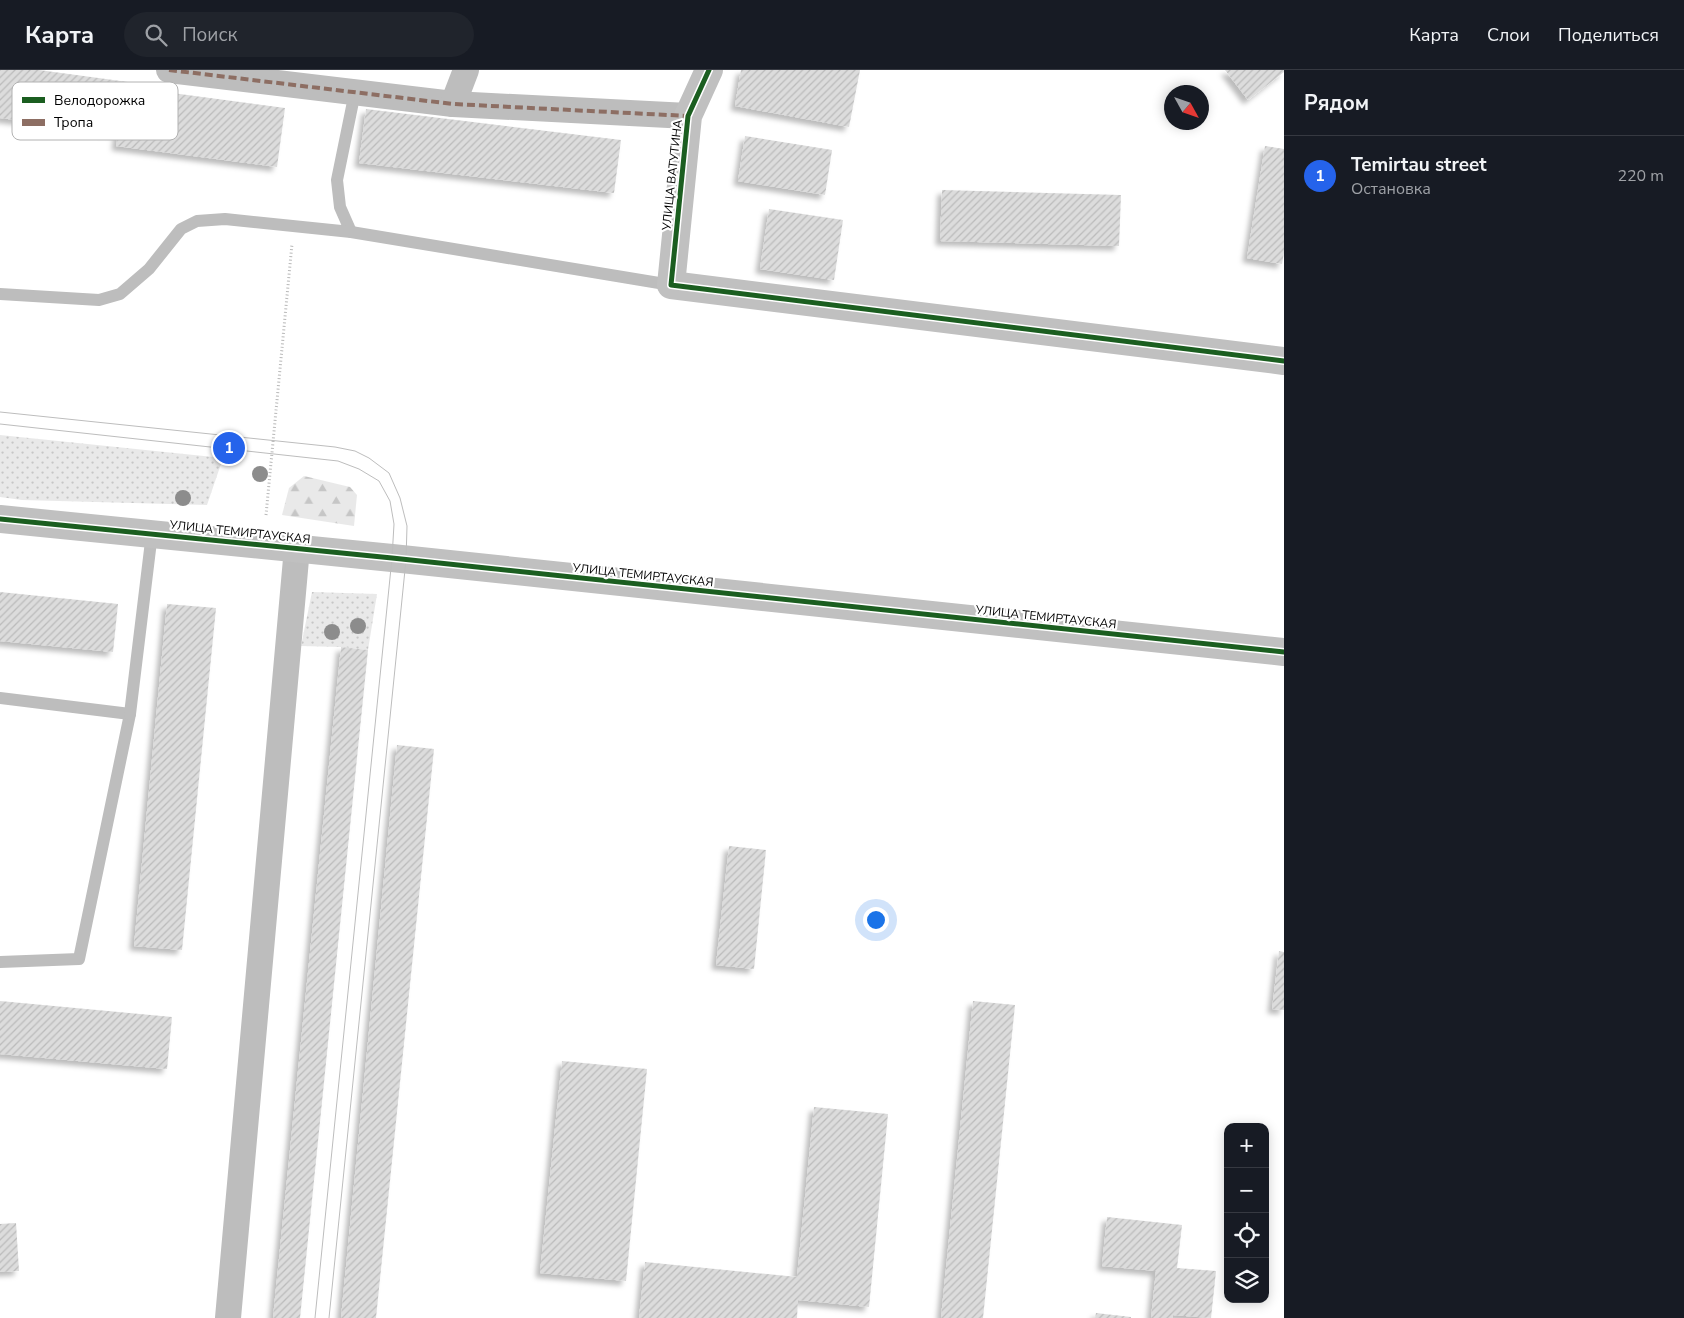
<!DOCTYPE html>
<html lang="ru">
<head>
<meta charset="utf-8">
<style>
	body { margin:0; font-family:"Nunito Sans",sans-serif; background:#20242c; color:#f1f3f6 }
	.controls { position:absolute; right:15px; bottom:15px; display:grid; overflow:hidden; border-radius:10px; box-shadow:0 2px 12px #0003 }
	.controls button { width:45px; height:45px; display:grid; place-items:center; padding:0; border:0; border-bottom:1px solid #363941; background:#171b24; color:#f1f3f6; font:25px sans-serif }
	.compass { position:absolute; left:1164px; top:15px; width:45px; height:45px; border-radius:50%; background:#171b24; box-shadow:0 2px 12px #0003; rotate:130deg }
	.you { position:absolute; left:875px; top:849px; width:18px; height:18px; margin:-12px; border:4px solid #fff; border-radius:50%; background:#1a73e8; box-shadow:0 0 0 8px #1a73e833 }
	.badge { display:grid; place-items:center; width:32px; height:32px; border-radius:50%; background:#2563eb; color:#fff; font-size:16px; font-weight:700 }
	.pin { position:absolute; translate:-50% -50%; border:2px solid #fff; box-shadow:0 1px 5px #0006 }
	.list { margin:0; padding:0; list-style:none }
	h2 { display:flex; justify-content:space-between; align-items:center; height:65px; margin:0; padding:0 20px; font-size:21px }
	h2 small { font-size:16px; font-weight:400; color:#9ea1a6 }
	.list li { display:grid; grid-template-columns:32px 1fr auto; gap:15px; align-items:center; box-sizing:border-box; height:80px; padding:0 20px; border-top:1px solid #363941 }
	.list b { display:block; font-size:19px; white-space:nowrap }
	.list p { margin:0; font-size:16px; white-space:nowrap; color:#9ea1a6 }
	.list em { font-size:16px; font-style:normal; color:#9ea1a6 }
	.icon { flex:none; width:28px; height:28px; fill:none; stroke:currentColor; stroke-width:2; stroke-linecap:round; stroke-linejoin:round }
	.map { position:relative; flex:none; width:1284px; height:1248px; overflow:hidden }
	header { display:flex; align-items:center; gap:30px; box-sizing:border-box; height:70px; padding:0 25px; background:#171b24; border-bottom:1px solid #363941 }
	header strong { font-size:24px }
	nav { display:flex; gap:28px; margin-inline-start:auto; font-size:18px }
	.search { width:350px; height:45px; background:#20242c; display:flex; align-items:center; gap:12px; box-sizing:border-box; padding:0 18px; border-radius:28px; color:#9ea1a6; font-size:19px }
	main { display:flex }
	aside { flex:1; background:#171b24 }
	.map>svg:first-child { display:block }
</style>
</head>
<body>
<header>
<strong>Карта</strong>
<div class="search"><svg class="icon" aria-label="search" viewBox="0 0 24 24"><circle cx="10" cy="10" r="6"/><path d="M15 15l6 6"/></svg>Поиск</div>
<nav><a>Карта</a><a>Слои</a><a>Поделиться</a></nav>
</header>
<main>
<div class="map">
<svg width="1284" height="1248" viewBox="0 0 1284 1248">
	<defs>
		<pattern id="green-dots" width="8" height="8" patternUnits="userSpaceOnUse" patternTransform="scale(1.25)"><rect width="8" height="8" fill="#e9e9e9"/><path d="M2 2h.1M6 6h.1" fill="none" stroke="#c6c6c6" stroke-width="1.8" stroke-linecap="round"/></pattern>
		<pattern id="forest-firs" width="22" height="20" patternUnits="userSpaceOnUse" patternTransform="scale(1.25)"><rect width="22" height="20" fill="#e9e9e9"/><path d="M5 1l3.5 6h-7zM16 11l3.5 6h-7z" fill="#c6c6c6"/></pattern>
		<pattern id="building-hatch" width="6" height="6" patternUnits="userSpaceOnUse" patternTransform="scale(1.25)"><rect width="6" height="6" fill="#dcdcdc"/><path d="M-1 1l2-2M0 6l6-6M5 7l2-2" fill="none" stroke="#bbb"/></pattern>
		<filter id="shadow"><feDropShadow dx="-4.5" dy="4.5" stdDeviation="2.5" flood-color="#0004"/></filter>
	</defs>
	<rect width="100%" height="100%" fill="#fff"/>
	<g fill="url(#green-dots)">
		<path d="M0 365 223 388 207 435 22 430 0 427Z"/>
		<path d="M312 522 377 524 368 580 341 577 301 576Z"/>
	</g>
	<path fill="url(#forest-firs)" d="M304 406 350 417 357 425 354 456 282 445 289 418Z"/>
	<g fill="url(#building-hatch)" filter="url(#shadow)">
		<path d="M0 0H39L128 12 127 17 285 38 277 97 116 76 118 63 0 48Z"/>
		<path d="M741 0H860L849 57 735 36Z"/>
		<path d="M1225 0H1284V2L1248 30Z"/>
		<path d="M366 39 621 70 614 123 359 93Z"/>
		<path d="M745 66 832 80 825 125 738 111Z"/>
		<path d="M1265 76 1284 79V183L1282 194 1247 188Z"/>
		<path d="M942 120 1121 125 1119 176 940 171Z"/>
		<path d="M769 139 843 150 834 210 760 199Z"/>
		<path d="M0 522 118 534 113 582 0 571Z"/>
		<path d="M167 534 216 538 182 880 134 876Z"/>
		<path d="M341 577 368 580 300 1248H273Z"/>
		<path d="M397 675 434 679 376 1248H341Z"/>
		<path d="M729 776 766 780 754 899 716 895Z"/>
		<path d="M1279 881 1284 882V940L1272 939Z"/>
		<path d="M0 931 172 947 167 999 0 984Z"/>
		<path d="M973 931 1015 935 983 1248H941Z"/>
		<path d="M562 991 647 999 626 1211 540 1203Z"/>
		<path d="M814 1037 888 1044 869 1237 798 1230 797 1248H639L645 1192 797 1207Z"/>
		<path d="M1107 1147 1182 1155 1177 1198 1216 1201 1211 1248 1173 1245 1172 1248H1151L1156 1201 1102 1196Z"/>
		<path d="M16 1153 19 1201 0 1202V1154Z"/>
		<path d="M1096 1243 1131 1247V1248H1095Z"/>
	</g>
	<g fill="none" stroke-linecap="round" stroke-linejoin="round">
		<path stroke="#b8b8b8" stroke-width="3" stroke-dasharray="1 2.5" stroke-linecap="butt" d="M266 445 292 174"/>
		<g stroke="#bdbdbd" stroke-width="12">
			<path d="M351 162 340 137 337 110 355 22"/>
			<path d="M0 224 99 230 120 224 149 199 181 159 197 151 225 149 351 162 671 215"/>
			<path d="M0 628 130 644 79 889 0 892"/>
			<path d="M130 644 152 463"/>
		</g>
		<g stroke="#bdbdbd" stroke-width="26">
			<path d="M169 0 453 34 688 46"/>
			<path d="M453 34 466 0"/>
			<path d="M228 1248 297 478"/>
		</g>
		<g stroke="#c0c0c0" stroke-width="28">
			<path d="M709 0 688 46 671 215 1284 291"/>
			<path d="M0 449 392 488 1284 582"/>
		</g>
		<g stroke="#bdbdbd" stroke-width="1">
			<path d="M0 342 335 377 355 381 369 388 389 403 400 428 407 456 406 490 329 1248"/>
			<path d="M0 354 338 391 359 399 379 411 390 431 394 454 392 488 315 1248"/>
		</g>
		<path stroke="#8d6e63" stroke-width="4" stroke-dasharray="8 4" stroke-linecap="butt" d="M169 0 453 34 688 46"/>
		<g stroke="#fff" stroke-width="8">
			<g id="cycleway">
				<path d="M709 0 688 46 671 215 1284 291"/>
				<path d="M0 449 392 488 1284 582"/>
			</g>
		</g>
		<use href="#cycleway" stroke="#1b5e20" stroke-width="5"/>
	</g>
	<g fill="#8c8c8c">
		<circle cx="260" cy="404" r="8"/>
		<circle cx="183" cy="428" r="8"/>
		<circle cx="358" cy="556" r="8"/>
		<circle cx="332" cy="562" r="8"/>
	</g>
	<g text-anchor="middle" dominant-baseline="central" stroke-width="4.5" stroke-linejoin="round" paint-order="stroke">
		<g font-size="12" fill="#000" stroke="#fff">
			<text transform="translate(672 105) rotate(-84)">УЛИЦА ВАТУТИНА</text>
			<text transform="translate(240 462) rotate(6)">УЛИЦА ТЕМИРТАУСКАЯ</text>
			<text transform="translate(643 505) rotate(6)">УЛИЦА ТЕМИРТАУСКАЯ</text>
			<text transform="translate(1046 547) rotate(6)">УЛИЦА ТЕМИРТАУСКАЯ</text>
		</g>
	</g>
	<rect x="12" y="12" width="166" height="58" rx="8" fill="#fff" stroke="#b2b2b2" stroke-width="1"/>
	<rect x="22" y="27" width="23" height="6" fill="#1b5e20"/>
	<rect x="22" y="49" width="23" height="7" fill="#8d6e63"/>
	<g font-size="14" fill="#000">
		<text x="54" y="35">Велодорожка</text>
		<text x="54" y="57">Тропа</text>
	</g>
</svg>
<div class="controls">
<button>+</button>
<button>−</button>
<button><svg class="icon" aria-label="locate" viewBox="0 0 24 24"><circle cx="12" cy="12" r="6"/><path d="M12 2v4M12 18v4M2 12h4M18 12h4"/></svg></button>
<button><svg class="icon" aria-label="layers" viewBox="0 0 24 24"><path d="M12 4l9 5-9 5-9-5zM3 14l9 5 9-5"/></svg></button>
</div>
<svg class="compass" viewBox="-18 -18 36 36"><path d="M0-13l5 13h-10z" fill="#e53935"/><path d="M0 13l5-13h-10z" fill="#9ea1a6"/></svg>
<div class="you"></div>
<div class="pin badge" style="left:229px;top:378px">1</div>
</div>
<aside>
<h2>Рядом<small></small></h2>
<ul class="list">
<li><span class="badge">1</span><div><b>Temirtau street</b><p>Остановка</p></div><em>220 m</em></li>
</ul>
</aside>
</main>
</body>
</html>
